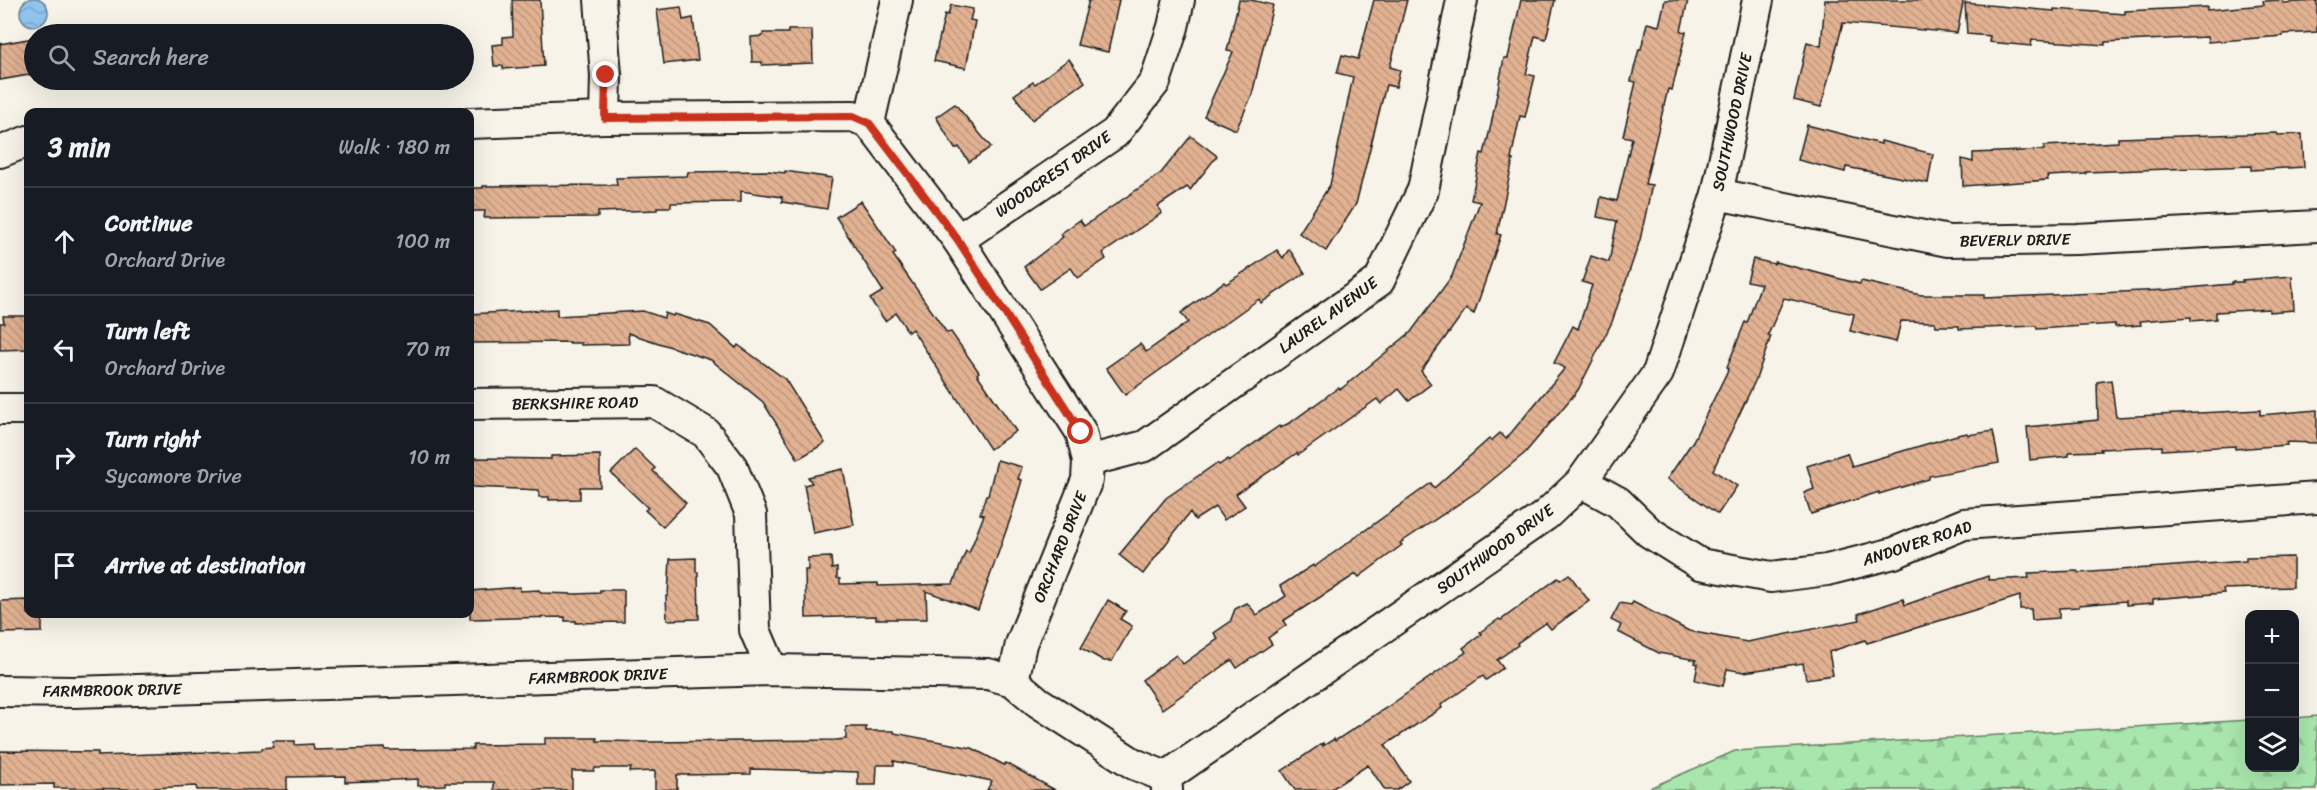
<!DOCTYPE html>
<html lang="en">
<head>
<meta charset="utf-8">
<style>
	body { margin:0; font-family:Sriracha,sans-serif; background:#20242c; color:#f1f3f6 }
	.controls { position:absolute; right:18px; bottom:18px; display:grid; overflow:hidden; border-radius:12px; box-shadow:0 6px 24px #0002 }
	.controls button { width:54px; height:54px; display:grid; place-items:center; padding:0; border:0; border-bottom:2px solid #363941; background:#171b24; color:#f1f3f6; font:30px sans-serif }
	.stop { position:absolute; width:18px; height:18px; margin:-14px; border:4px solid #c8321e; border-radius:50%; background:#fff }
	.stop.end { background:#c8321e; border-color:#fff; box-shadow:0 2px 6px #0008 }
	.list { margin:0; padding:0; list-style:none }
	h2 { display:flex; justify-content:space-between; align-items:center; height:78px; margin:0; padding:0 24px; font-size:26px }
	h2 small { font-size:20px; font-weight:400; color:#9ea1a6 }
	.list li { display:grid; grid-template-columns:39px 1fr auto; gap:18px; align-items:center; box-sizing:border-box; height:108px; padding:0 24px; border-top:2px solid #363941 }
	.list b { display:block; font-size:22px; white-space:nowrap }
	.list p { margin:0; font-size:20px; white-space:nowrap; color:#9ea1a6 }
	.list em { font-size:20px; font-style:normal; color:#9ea1a6 }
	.icon { flex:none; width:33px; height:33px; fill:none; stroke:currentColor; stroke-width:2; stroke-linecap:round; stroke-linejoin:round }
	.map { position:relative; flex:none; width:2317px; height:790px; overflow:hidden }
	.search { position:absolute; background:#171b24; box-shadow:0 6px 24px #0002; left:24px; top:24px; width:450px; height:66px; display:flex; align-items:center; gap:15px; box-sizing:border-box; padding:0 21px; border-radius:33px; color:#9ea1a6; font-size:22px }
	.panel { position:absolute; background:#171b24; box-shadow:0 6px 24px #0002; left:24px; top:108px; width:450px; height:510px; border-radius:12px }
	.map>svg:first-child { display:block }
</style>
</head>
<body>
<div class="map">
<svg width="2317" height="790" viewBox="0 0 2317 790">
	<defs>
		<pattern id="forest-firs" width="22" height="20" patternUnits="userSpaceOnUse" patternTransform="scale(1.5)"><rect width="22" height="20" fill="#a9e6ad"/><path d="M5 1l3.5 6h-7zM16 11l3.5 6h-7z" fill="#91c594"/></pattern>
		<pattern id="water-waves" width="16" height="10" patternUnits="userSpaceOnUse" patternTransform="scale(1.5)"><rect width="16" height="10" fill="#8fc4ed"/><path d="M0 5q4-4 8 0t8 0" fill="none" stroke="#7ba8cb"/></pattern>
		<pattern id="building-back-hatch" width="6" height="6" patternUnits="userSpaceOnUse" patternTransform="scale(1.5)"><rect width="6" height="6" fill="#e1b192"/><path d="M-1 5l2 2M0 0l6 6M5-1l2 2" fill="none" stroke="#c0987d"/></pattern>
	</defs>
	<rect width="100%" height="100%" fill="#f7f3e8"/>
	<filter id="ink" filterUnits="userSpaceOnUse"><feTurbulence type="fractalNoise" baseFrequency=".0167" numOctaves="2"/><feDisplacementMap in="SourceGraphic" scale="12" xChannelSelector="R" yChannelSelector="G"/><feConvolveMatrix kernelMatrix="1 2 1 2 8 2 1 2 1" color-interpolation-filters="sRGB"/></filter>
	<g filter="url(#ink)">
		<path fill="url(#forest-firs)" stroke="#628164" stroke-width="1.5" d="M2317 716V790H1645L1735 751 2249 720 2250 768H2294L2295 718Z"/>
		<circle fill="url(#water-waves)" stroke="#618199" stroke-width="1.5" cx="34" cy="12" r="14"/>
		<g fill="url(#building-back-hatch)" stroke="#1c1c1c" stroke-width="1.5">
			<path d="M512 0H540L544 66 503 69V66H494L492 45 503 44V37L513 36Z"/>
			<path d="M1089 0H1119L1108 52 1077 45Z"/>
			<path d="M1239 0H1251L1273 5 1252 95 1236 130 1204 116 1233 52 1227 51Z"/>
			<path d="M1374 0H1407L1390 67 1400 70 1396 87 1386 85 1356 204 1326 251 1299 233 1330 185 1353 77 1337 73 1342 55 1358 59Z"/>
			<path d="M1521 0H1555L1546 39 1535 36 1526 74 1535 76 1525 117 1520 116 1511 159 1513 160 1497 234 1501 235 1474 314 1466 309 1421 371 1431 384 1409 401 1399 389 1381 404 1377 399 1298 455 1297 453 1236 494 1245 506 1224 520 1215 507 1195 520 1190 512 1143 574 1119 555 1166 498 1217 463 1219 465 1228 459 1229 461 1279 426 1280 428 1291 422 1338 388 1341 389 1411 332 1452 276 1480 202 1471 200 1481 153 1484 154 1491 125 1504 58H1508Z"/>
			<path d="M1665 0H1688L1681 31 1686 32 1672 90 1668 89 1645 184 1652 185 1640 240 1612 322 1578 390 1525 453 1481 489 1400 543 1402 545 1359 577 1356 574 1283 621 1286 625 1268 638 1272 644 1237 668 1232 660 1162 709 1142 680 1176 655 1183 664 1218 639 1214 633 1230 622 1235 609 1247 603 1257 615 1286 596 1280 586 1313 565 1314 567 1431 483 1434 488 1489 439 1491 441 1500 433 1506 439 1565 368 1554 363 1573 326 1578 329 1592 285 1582 282 1591 256 1609 262 1617 221 1597 217 1601 197 1617 201 1632 138 1623 136 1636 82 1631 81 1639 49H1641L1647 23 1659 26Z"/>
			<path d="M1825 0H1962L1963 3 1957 33 1843 23 1821 107 1794 100 1807 42 1821 46Z"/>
			<path d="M2283 0V3L2317 1V32L2283 34V36L2208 42 2207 37 2105 42V45L2032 40 2031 46 1989 42 1990 36 1967 34 1965 3 2054 11V9L2125 14V11L2207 7V10L2264 5 2263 1Z"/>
			<path d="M951 5 973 9 970 20 975 21 966 68 934 61 945 14 948 15Z"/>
			<path d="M681 7 683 20 693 18 698 60 664 64 657 10Z"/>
			<path d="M788 30H812L813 63 762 65V62H752L751 37 763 36V33H788Z"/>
			<path d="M34 38V74L0 80V44Z"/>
			<path d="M1069 59 1085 82 1032 120 1014 95 1033 82 1035 84Z"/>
			<path d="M955 104 991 147 969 162 959 147 955 149 936 117Z"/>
			<path d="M1807 125 1881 144V141L1933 154 1928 183 1846 167 1845 172 1798 160Z"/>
			<path d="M2277 133V135L2302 134 2304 167 2251 170V166L2086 172V174L2047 176 2048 180 1963 186 1962 159 1973 162V153L2044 150V146L2118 142V138Z"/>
			<path d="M1191 136 1217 156 1190 190 1187 187 1158 206 1162 213 1103 253 1106 259 1078 278 1071 268 1040 289 1024 267 1063 237 1060 234 1080 220 1084 226 1161 173Z"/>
			<path d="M768 171 785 173V171L832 178 827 209 782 202V197L741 191V202L671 203V207H657V210L598 212V217L484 218 485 211H473L472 188H483V186L617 185 616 178 687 176 688 172Z"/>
			<path d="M861 201 896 253 893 255 942 326 947 333 951 332 979 372 977 374 1016 431 990 449 912 329 908 332 896 313 885 321 870 299 883 291 836 217Z"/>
			<path d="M1289 249 1305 273 1261 303 1259 299 1125 395 1106 368 1140 344 1146 352 1188 322 1181 313 1224 282 1226 284 1277 250 1283 258Z"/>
			<path d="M1753 259 1774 264 1775 262 1860 284 1861 281 1921 295H1984V298L2165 290 2232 284V282H2243L2242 280 2292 276 2294 310 2269 312V309L2216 312V319L2191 321V317L2140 321 2141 325 2115 327V324L2037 329 2036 326 1959 329V326H1936L1935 322 1901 321 1896 342 1850 331 1854 314 1784 298 1768 335 1771 336 1756 379 1713 470 1737 486 1718 514 1667 479 1693 441 1729 368 1727 367 1745 322 1747 323 1761 284 1747 281Z"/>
			<path d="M557 309V316L643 311 664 318 665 313 673 316 674 314 710 325 736 348 738 345 785 379 825 443 798 459 763 402 711 360 628 333 629 344 581 345V343H570V342L470 343V314Z"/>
			<path d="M3 316H28V349L0 350V323H4Z"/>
			<path d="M2111 380 2116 417 2260 410V415L2317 410V443L2286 442 2287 445 2235 449V446L2162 450V446L2100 449 2101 451 2069 452V456L2030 460 2027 427 2098 420 2097 382Z"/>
			<path d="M1993 431 1999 463 1929 476V479L1879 494V492L1811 514 1804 493 1814 489 1807 466 1847 453 1852 466 1957 435 1967 433 1968 435Z"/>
			<path d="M635 449 655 468 653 471 686 503 663 527 645 510 648 508 611 473Z"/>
			<path d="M600 455V487H580V499L549 500V497H539V490L473 487 470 479V461L472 458 551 459V456Z"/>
			<path d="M997 460 1022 467 1018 479 1022 480 1012 514 978 610 926 591 927 619H876V616L806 618 805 570H808V558L831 557 832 569 837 568V578L840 579V584L878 583V586L953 584 966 551 969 553 984 515 980 514 986 495H988Z"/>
			<path d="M843 469 854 525 813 533 804 485 812 483 808 477Z"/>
			<path d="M2293 557V587L2223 589 2224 593 2153 599V603L2126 605V601L2079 605V607L2059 608V618L2032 620 2031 609H2020V596L1867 643 1865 640 1829 652 1833 675 1806 679 1803 663 1744 672 1727 669 1723 686 1695 680 1698 664 1695 663 1696 660 1659 653 1618 632 1621 625 1611 620 1620 603 1631 605 1633 602 1689 631 1747 642 1860 620 1858 614 1903 599 1905 605 1988 576 1989 580 2029 578 2028 573 2078 571V573L2246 561V558Z"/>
			<path d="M696 558V572H698L699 619 667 620 666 596H668L670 559Z"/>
			<path d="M1569 574 1589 601 1551 629 1546 623 1517 643 1518 645 1497 660 1503 668 1486 680 1483 676 1441 705 1442 708 1385 745 1409 781 1397 790H1385L1368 765 1330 790H1295L1282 771 1323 743V746L1334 739 1335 741 1386 708 1466 652 1463 648 1482 634 1480 632 1499 619 1501 620 1558 578 1560 580Z"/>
			<path d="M520 587V591L539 590 541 593 576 594 600 593V590H624V622L576 623V621H565V617L470 619V591Z"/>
			<path d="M28 600V614H42V632L2 633 1 601Z"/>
			<path d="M1108 600 1126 611 1120 619 1132 626 1112 661H1104L1081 648Z"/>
			<path d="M846 727H866V731H894V733L972 748 1004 765 1006 763 1055 790H987L992 781 894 761V765H877L876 785H858V772L751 769V774L677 775V789L655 790V771L630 772 631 768H595L594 771H572V790H494V782H445V785L418 786V779L345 782V776L287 777V790H197L196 786 128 789 54 788V784L0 785V751L98 752V756L262 750V748L273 747V741H295V745L313 744 314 750 385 748V750L473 749V745L545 744V738H597V741H607L646 742 836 740 846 739Z"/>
		</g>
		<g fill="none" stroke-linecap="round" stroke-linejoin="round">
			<g stroke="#1c1c1c" stroke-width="34">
				<g id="minor">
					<path d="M600 0 606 75 605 118"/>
					<path d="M470 123 605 118 853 116 869 123 958 240 1081 432 1088 461 1087 480 1021 644 1013 681"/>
					<path d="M869 123 897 0"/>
					<path d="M0 152 28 141"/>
					<path d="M1717 194 1948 241 2077 239 2317 226"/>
					<path d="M958 240 1115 133 1155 82 1173 27 1179 0"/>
					<path d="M470 404 654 402 706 433 732 467 751 514 755 630 772 670"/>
					<path d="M0 409H28"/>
					<path d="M1088 461 1145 446 1379 281 1423 190 1462 0"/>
					<path d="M1581 482 1618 502 1649 532 1700 564 1771 577 1827 570 1894 553 1964 524 2317 498"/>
					<path d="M0 691 74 692 772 670 988 674 1013 681 1038 702 1134 764 1166 777"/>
					<path d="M1167 790 1166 777 1546 515 1581 482 1658 373 1717 194 1758 0"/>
				</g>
			</g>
			<use href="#minor" stroke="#f7f3e8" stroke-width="30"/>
		</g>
	</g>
	<g fill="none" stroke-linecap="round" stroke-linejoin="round" filter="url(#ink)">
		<path stroke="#c8321e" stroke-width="8" d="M606 75 605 118 853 116 869 123 958 240 1081 432"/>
	</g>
	<g text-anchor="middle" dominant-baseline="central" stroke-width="4.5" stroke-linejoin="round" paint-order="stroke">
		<g font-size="16" fill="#1c1c1c" stroke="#f7f3e8">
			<text transform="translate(1732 122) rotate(-78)">SOUTHWOOD DRIVE</text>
			<text transform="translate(1053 174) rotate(-35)">WOODCREST DRIVE</text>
			<text transform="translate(2015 240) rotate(-1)">BEVERLY DRIVE</text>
			<text transform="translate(1328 315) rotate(-36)">LAUREL AVENUE</text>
			<text transform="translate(575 403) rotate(-1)">BERKSHIRE ROAD</text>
			<text transform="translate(1917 543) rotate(-18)">ANDOVER ROAD</text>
			<text transform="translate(1060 547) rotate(-68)">ORCHARD DRIVE</text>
			<text transform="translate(1495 549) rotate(-36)">SOUTHWOOD DRIVE</text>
			<text transform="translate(598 676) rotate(-2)">FARMBROOK DRIVE</text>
			<text transform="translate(112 690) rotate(-1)">FARMBROOK DRIVE</text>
		</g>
	</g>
</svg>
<div class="controls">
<button>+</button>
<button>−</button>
<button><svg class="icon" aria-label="layers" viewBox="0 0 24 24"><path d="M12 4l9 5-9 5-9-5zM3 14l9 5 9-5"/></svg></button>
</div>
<div class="stop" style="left:1081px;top:432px"></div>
<div class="stop end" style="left:606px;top:75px"></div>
<div class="search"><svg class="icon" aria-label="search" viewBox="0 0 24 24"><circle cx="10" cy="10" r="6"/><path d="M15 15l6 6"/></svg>Search here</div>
<section class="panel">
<h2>3 min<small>Walk · 180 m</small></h2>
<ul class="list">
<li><svg class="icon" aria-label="ahead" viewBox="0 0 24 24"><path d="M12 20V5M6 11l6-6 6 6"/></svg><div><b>Continue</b><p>Orchard Drive</p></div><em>100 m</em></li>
<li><svg class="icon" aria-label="left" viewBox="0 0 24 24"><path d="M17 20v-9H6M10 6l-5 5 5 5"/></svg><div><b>Turn left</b><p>Orchard Drive</p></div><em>70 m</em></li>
<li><svg class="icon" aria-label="right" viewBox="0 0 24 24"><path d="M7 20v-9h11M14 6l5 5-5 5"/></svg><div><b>Turn right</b><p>Sycamore Drive</p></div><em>10 m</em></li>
<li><svg class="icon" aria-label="arrive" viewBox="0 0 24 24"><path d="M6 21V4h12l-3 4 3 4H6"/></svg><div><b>Arrive at destination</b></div></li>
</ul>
</section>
</div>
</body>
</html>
